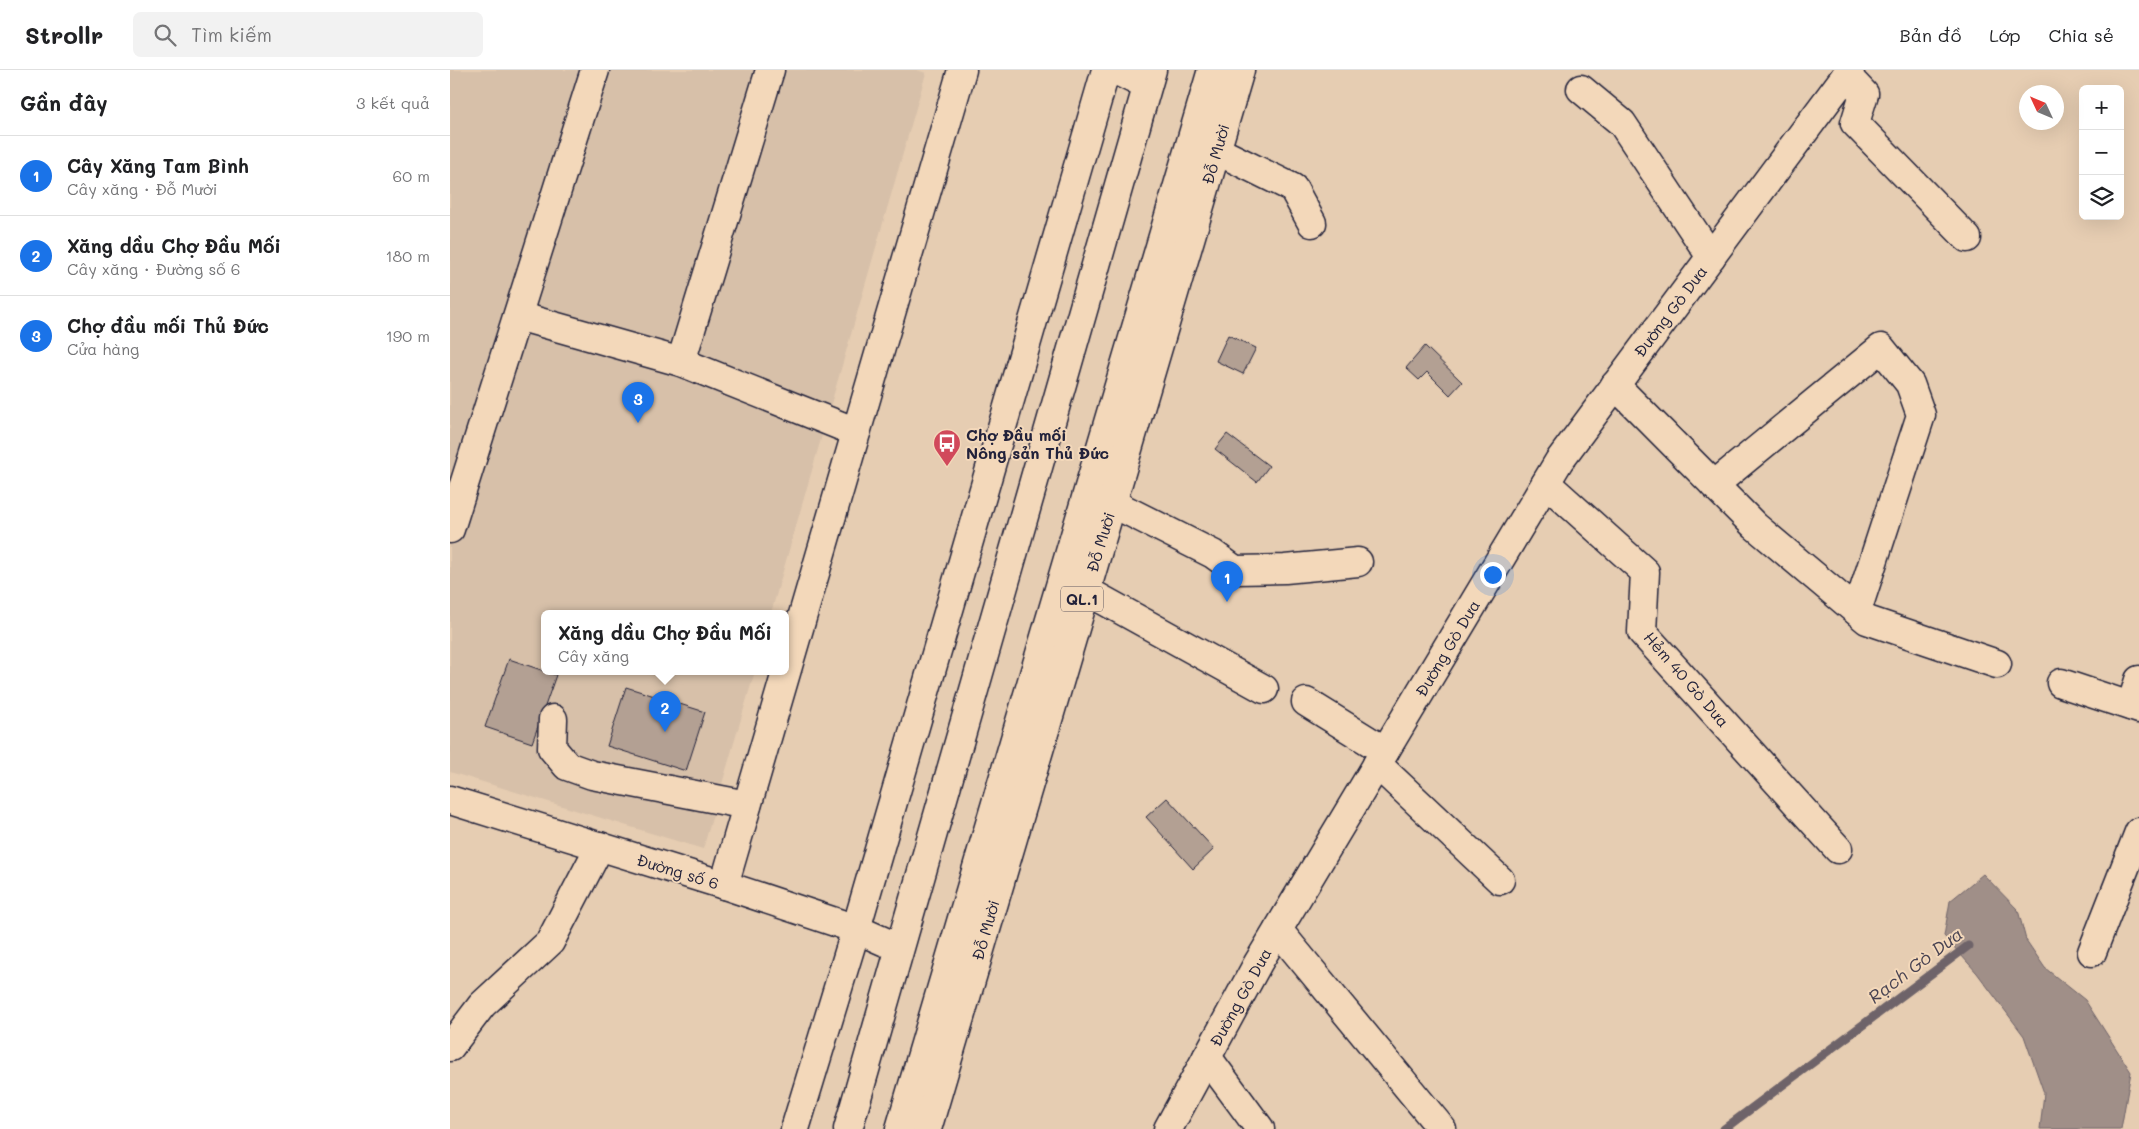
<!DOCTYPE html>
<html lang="vi">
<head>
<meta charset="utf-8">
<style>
	body { margin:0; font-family:Mali,sans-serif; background:#f2f2f2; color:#202124 }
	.controls { position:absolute; right:15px; top:15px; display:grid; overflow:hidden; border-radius:8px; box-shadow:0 5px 20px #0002 }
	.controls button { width:45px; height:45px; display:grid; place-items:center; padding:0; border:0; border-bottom:1px solid #e0e0e0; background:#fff; color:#202124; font:25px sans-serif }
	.compass { position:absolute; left:1569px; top:15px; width:45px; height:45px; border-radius:50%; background:#fff; box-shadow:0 5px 20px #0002; rotate:314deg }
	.you { position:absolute; left:1042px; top:504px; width:18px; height:18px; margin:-12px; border:4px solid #fff; border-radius:50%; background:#1a73e8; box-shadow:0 0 0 8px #1a73e833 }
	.badge { display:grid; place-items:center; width:32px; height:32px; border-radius:50%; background:#1a73e8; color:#fff; font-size:16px; font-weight:700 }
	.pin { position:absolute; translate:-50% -41px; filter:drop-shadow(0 1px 2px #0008) }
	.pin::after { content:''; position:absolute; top:26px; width:18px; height:15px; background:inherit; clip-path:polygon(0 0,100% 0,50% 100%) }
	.popup { position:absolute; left:91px; top:540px; width:248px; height:65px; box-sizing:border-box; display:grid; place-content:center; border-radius:8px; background:#fff; filter:drop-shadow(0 1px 4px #0005); font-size:16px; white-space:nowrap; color:#757577 }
	.popup b { font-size:19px; color:#202124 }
	.popup::after { content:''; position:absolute; left:50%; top:100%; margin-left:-10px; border:10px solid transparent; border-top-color:#fff }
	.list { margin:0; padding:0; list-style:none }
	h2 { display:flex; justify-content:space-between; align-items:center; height:65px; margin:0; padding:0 20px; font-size:21px }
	h2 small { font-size:16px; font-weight:400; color:#757577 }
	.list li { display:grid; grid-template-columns:32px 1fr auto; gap:15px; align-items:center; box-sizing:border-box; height:80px; padding:0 20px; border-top:1px solid #e0e0e0 }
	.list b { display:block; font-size:19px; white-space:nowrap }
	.list p { margin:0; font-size:16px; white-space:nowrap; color:#757577 }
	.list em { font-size:16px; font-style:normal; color:#757577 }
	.icon { flex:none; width:28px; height:28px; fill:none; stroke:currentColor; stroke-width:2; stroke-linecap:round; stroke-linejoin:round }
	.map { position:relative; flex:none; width:1689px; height:1059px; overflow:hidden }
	header { display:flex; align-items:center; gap:30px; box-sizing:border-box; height:70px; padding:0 25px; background:#fff; border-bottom:1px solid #e0e0e0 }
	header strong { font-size:24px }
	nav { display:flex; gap:28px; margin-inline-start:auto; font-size:18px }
	.search { width:350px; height:45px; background:#f2f2f2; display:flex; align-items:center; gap:12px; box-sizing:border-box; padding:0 18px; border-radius:8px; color:#757577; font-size:19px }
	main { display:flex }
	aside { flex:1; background:#fff }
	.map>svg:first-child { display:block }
</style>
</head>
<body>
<header>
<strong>Strollr</strong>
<div class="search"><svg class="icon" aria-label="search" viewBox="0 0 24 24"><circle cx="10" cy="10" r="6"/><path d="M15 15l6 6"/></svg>Tìm kiếm</div>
<nav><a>Bản đồ</a><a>Lớp</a><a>Chia sẻ</a></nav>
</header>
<main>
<aside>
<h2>Gần đây<small>3 kết quả</small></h2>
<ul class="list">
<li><span class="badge">1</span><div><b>Cây Xăng Tam Bình</b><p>Cây xăng · Đỗ Mười</p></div><em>60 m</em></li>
<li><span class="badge">2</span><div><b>Xăng dầu Chợ Đầu Mối</b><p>Cây xăng · Đường số 6</p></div><em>180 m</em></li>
<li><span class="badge">3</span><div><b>Chợ đầu mối Thủ Đức</b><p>Cửa hàng</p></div><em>190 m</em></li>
</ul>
</aside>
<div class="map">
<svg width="1689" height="1059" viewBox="0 0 1689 1059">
	<rect width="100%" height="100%" fill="#e6cdb2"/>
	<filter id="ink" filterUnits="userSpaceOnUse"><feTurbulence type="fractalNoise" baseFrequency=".02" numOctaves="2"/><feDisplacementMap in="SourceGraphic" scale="10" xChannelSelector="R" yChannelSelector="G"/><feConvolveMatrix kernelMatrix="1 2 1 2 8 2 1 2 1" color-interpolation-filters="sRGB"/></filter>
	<g filter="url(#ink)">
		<path fill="#d7c0a9" d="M0 0H467L476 3 321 543H95V601H305L253 779 0 702Z"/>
		<path fill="#a08f88" stroke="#6e6369" d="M1533 804 1568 840 1576 870 1595 898 1635 930 1681 1002 1671 1059H1590L1594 1023 1574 966 1527 903 1494 866 1500 831Z"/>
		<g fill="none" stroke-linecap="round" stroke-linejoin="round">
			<path stroke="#6e6369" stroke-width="9" d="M1274 1059 1518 876"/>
		</g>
		<g fill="#b3a093" stroke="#22223b">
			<path d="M778 265 806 278 793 304 766 291Z"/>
			<path d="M975 276 1012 312 1000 325 977 302 969 310 956 298Z"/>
			<path d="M777 364 819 396 807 412 765 379Z"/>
			<path d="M59 589 106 605 82 673 35 657Z"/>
			<path d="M176 617 255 642 236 701 157 676Z"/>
			<path d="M717 728 764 779 743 799 696 747Z"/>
		</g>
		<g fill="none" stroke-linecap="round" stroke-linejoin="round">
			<g stroke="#22223b" stroke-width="31">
				<g id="minor">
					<path d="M665 0 697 16"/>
					<path d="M1396 5 1414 24 1405 53 1517 168"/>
					<path d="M1131 19 1172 53 1261 187"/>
					<path d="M766 80 843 118 862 153"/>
					<path d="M68 246 231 292 406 362"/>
					<path d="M231 292 320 0"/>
					<path d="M1165 315 1305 456 1417 550 1547 594"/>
					<path d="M1096 413 1195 502 1192 562 1388 779"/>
					<path d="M1264 415 1431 278 1460 314 1471 345 1407 541"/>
					<path d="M639 424 662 433 763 484 785 500 835 499 908 492"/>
					<path d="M0 459 145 0"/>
					<path d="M615 512 635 520 814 619"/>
					<path d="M1611 613 1689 639"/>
					<path d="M856 632 935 681"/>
					<path d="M1681 636 1689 610"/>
					<path d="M103 649 102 678 117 696 142 705 297 735"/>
					<path d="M927 694 1050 810"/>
					<path d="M0 730 274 815 406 859 449 878"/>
					<path d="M274 815 512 0"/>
					<path d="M828 860 992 1059"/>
					<path d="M1642 882 1689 762"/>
					<path d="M0 977 32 935 100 872 150 776"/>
					<path d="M757 987 810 1059"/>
					<path d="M718 1059 808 893 1109 391 1400 0"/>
				</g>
			</g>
			<g stroke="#22223b" stroke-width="31">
				<g id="highway">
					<path d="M345 1059 406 859 656 0"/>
					<path d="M398 1059 702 0"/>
					<path d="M450 1059 762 0"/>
					<path d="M477 1059 790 0"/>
				</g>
			</g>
			<use href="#minor" stroke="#f3d8ba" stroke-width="28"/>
			<use href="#highway" stroke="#f3d8ba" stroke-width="28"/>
		</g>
	</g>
	<defs>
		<g id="bus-pin" transform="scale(1.4375)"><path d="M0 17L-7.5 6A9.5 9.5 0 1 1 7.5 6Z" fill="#d1495b" stroke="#f3d8ba"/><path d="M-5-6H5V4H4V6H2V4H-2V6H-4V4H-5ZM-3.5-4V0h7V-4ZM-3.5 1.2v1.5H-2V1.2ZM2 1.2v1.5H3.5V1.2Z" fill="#fff"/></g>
	</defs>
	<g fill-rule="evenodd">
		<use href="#bus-pin" x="497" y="373"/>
	</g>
	<g text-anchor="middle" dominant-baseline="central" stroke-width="4" stroke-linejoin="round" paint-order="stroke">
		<rect fill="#f3d8ba" stroke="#615961" stroke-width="1" x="611" y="516.5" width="42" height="25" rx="4"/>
		<g font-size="15" font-weight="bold" fill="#22223b">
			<text x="632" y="529">QL.1</text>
		</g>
		<g font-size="16" fill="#22223b" stroke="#f3d8ba">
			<text transform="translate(765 84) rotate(-74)">Đỗ Mười</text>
			<text transform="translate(1220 241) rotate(-53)">Đường Gò Dưa</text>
			<text transform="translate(650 472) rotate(-73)">Đỗ Mười</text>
			<text transform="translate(997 578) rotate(-59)">Đường Gò Dưa</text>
			<text transform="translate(1237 609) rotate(49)">Hẻm 40 Gò Dưa</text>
			<text transform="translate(228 801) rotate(17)">Đường số 6</text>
			<text transform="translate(535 860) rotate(-74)">Đỗ Mười</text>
			<text transform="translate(790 927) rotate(-61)">Đường Gò Dưa</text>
		</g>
		<g font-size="16" font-weight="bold" fill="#22223b" stroke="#f3d8ba" text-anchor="start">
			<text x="516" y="364">Chợ Đầu mối<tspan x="516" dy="18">Nông sản Thủ Đức</tspan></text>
		</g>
		<g font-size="18" font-style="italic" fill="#484352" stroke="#f3d8ba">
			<text transform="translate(1465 895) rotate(-37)">Rạch Gò Dưa</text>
		</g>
	</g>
</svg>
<div class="controls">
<button>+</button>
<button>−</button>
<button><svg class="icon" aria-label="layers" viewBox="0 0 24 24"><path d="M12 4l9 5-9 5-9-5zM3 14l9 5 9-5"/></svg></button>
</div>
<svg class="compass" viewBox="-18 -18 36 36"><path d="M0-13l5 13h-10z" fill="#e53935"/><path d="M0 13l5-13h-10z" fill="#757577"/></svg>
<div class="you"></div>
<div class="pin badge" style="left:777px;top:532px">1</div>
<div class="pin badge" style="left:215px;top:662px">2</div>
<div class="popup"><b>Xăng dầu Chợ Đầu Mối</b>Cây xăng</div>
<div class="pin badge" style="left:188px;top:353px">3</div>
</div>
</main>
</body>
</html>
